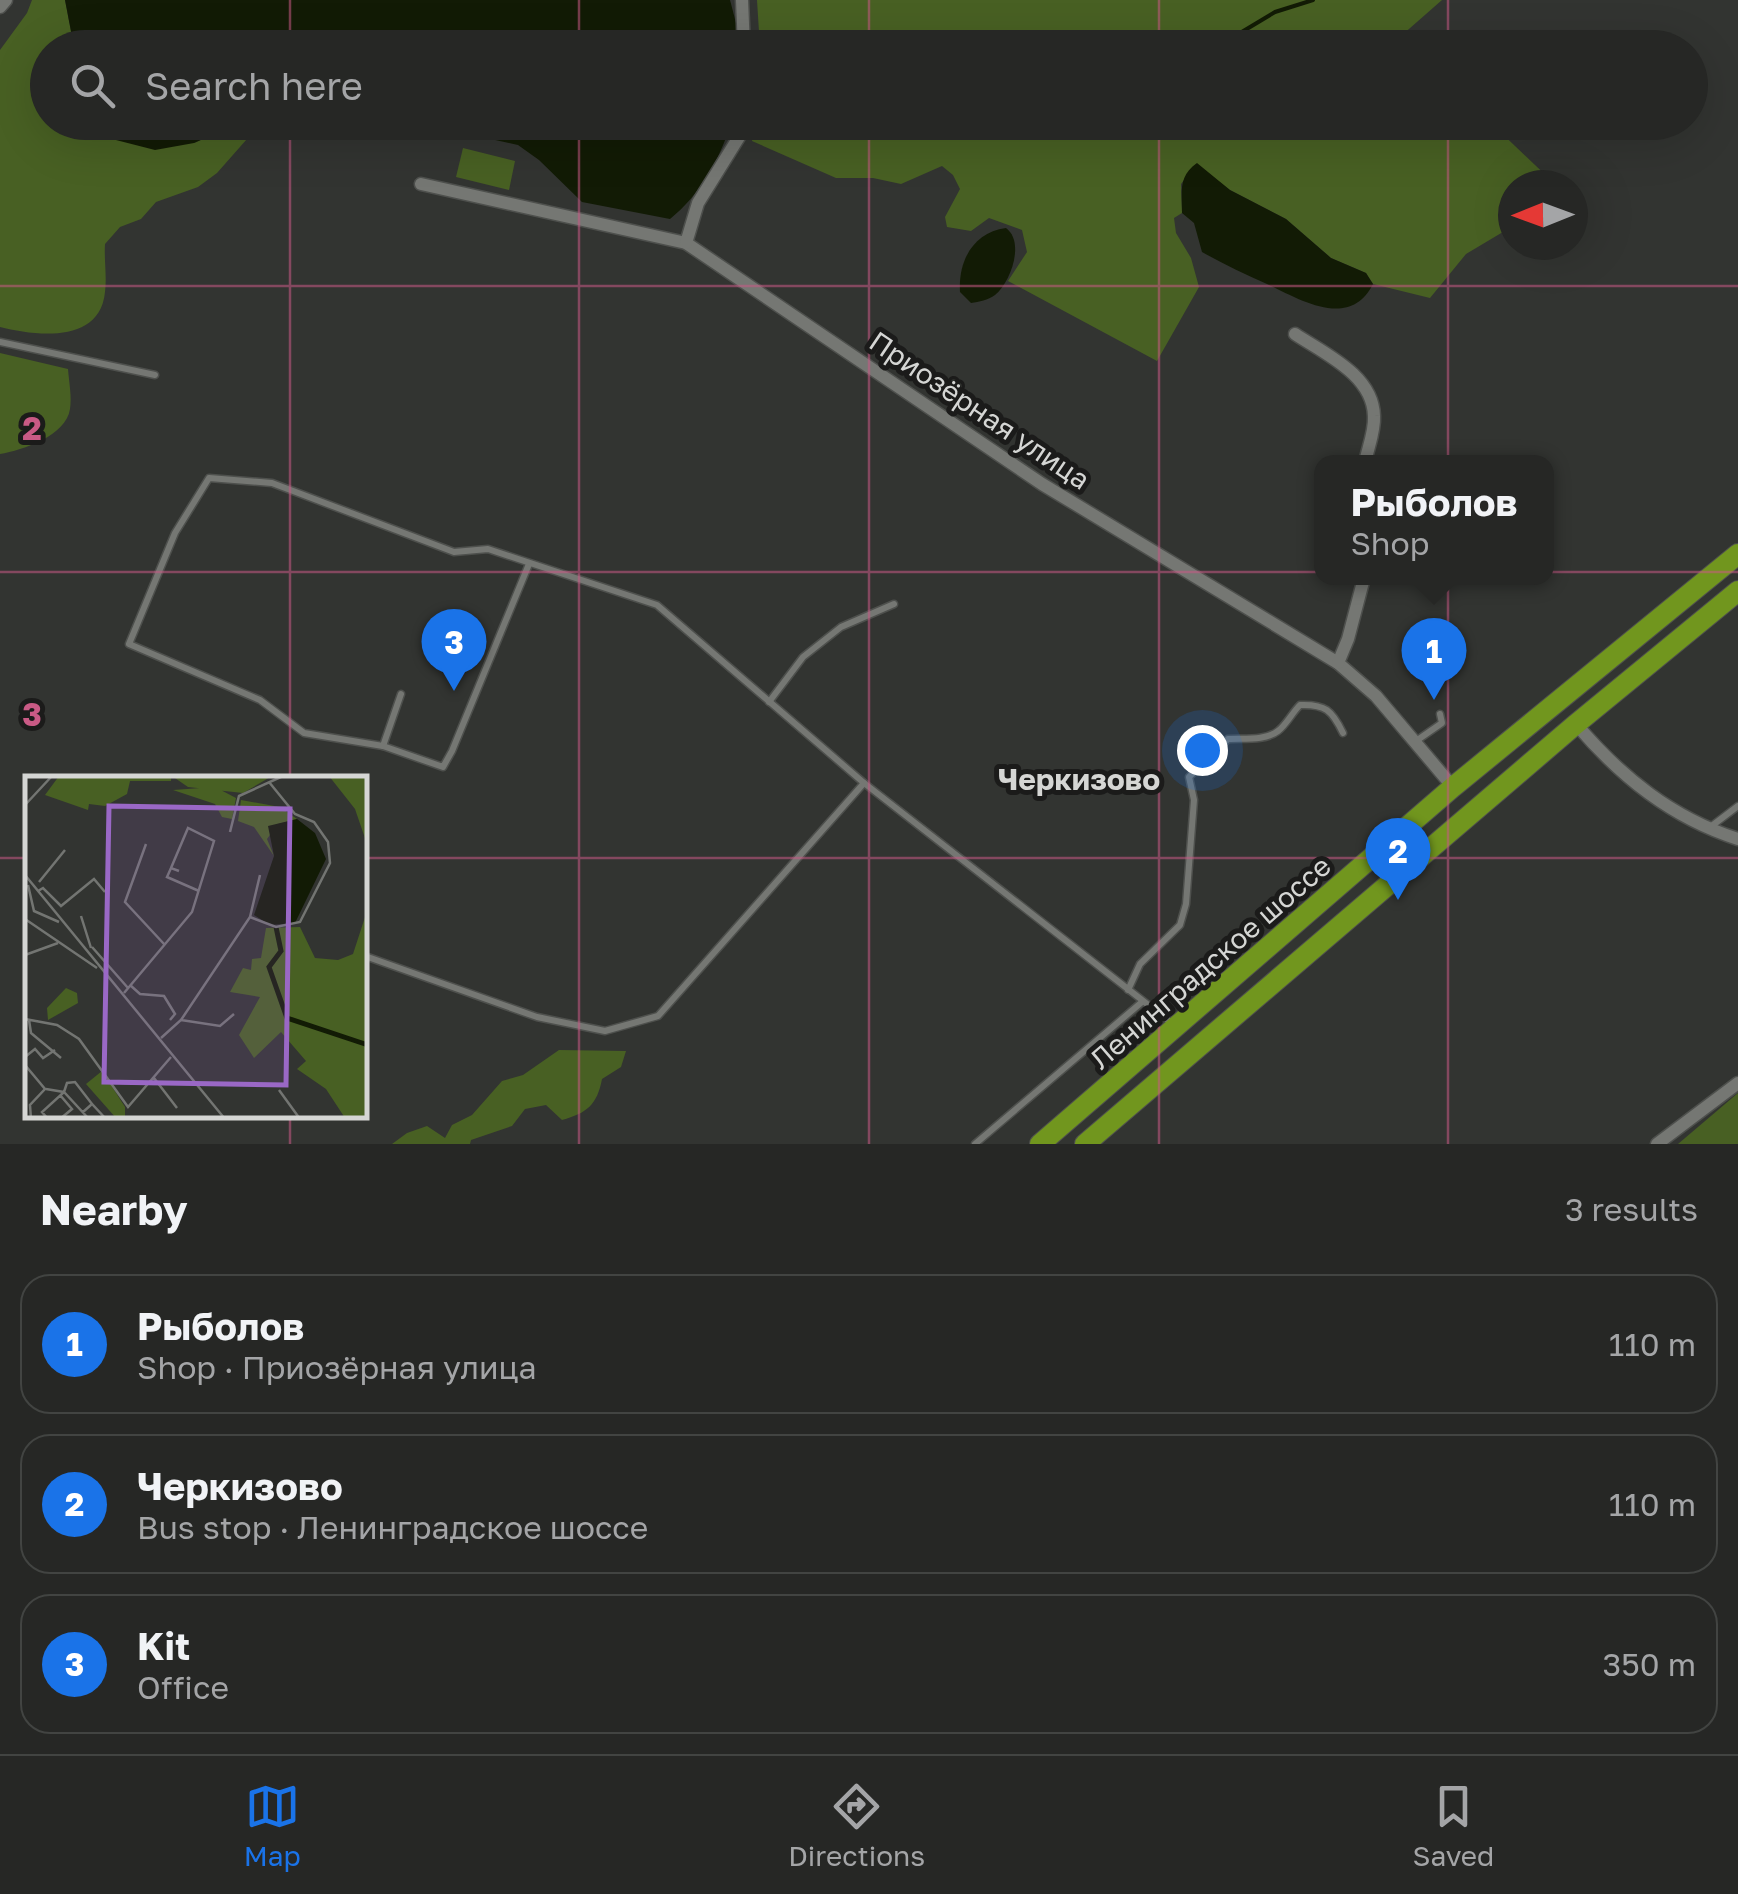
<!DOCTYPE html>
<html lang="en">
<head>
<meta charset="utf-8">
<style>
	body { margin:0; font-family:"Golos Text",sans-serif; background:#2e2f2d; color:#f1f3f6 }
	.compass { position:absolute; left:1498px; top:170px; width:90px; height:90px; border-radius:50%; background:#262725; box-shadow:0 10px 40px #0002; rotate:269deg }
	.you { position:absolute; left:1202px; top:750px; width:35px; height:35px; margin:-25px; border:8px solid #fff; border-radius:50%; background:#1a73e8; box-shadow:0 0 0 15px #1a73e833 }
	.badge { display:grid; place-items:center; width:65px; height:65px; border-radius:50%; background:#1a73e8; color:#fff; font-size:32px; font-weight:700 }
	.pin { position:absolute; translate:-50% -82px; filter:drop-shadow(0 2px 5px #0008) }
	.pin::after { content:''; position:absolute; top:52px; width:35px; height:30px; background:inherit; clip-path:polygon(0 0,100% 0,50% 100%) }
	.popup { position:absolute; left:1314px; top:455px; width:240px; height:130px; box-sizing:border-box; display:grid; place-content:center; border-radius:20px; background:#262725; filter:drop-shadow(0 2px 8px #0005); font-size:32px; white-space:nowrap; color:#a4a5a7 }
	.popup b { font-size:38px; color:#f1f3f6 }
	.popup::after { content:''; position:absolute; left:50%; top:100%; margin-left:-20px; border:20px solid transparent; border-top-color:#262725 }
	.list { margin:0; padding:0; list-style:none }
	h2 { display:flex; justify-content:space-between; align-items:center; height:130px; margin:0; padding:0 40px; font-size:42px }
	h2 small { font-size:32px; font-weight:400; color:#a4a5a7 }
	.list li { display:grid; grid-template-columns:65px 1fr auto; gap:30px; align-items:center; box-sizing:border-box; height:140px; margin:0 20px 20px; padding:0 20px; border:2px solid #424442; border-radius:30px }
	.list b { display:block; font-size:38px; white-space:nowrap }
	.list p { margin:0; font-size:32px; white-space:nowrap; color:#a4a5a7 }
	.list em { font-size:32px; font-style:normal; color:#a4a5a7 }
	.icon { flex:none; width:55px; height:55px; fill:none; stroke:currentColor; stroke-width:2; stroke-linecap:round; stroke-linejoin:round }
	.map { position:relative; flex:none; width:1738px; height:1144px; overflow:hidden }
	.search { position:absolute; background:#262725; box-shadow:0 10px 40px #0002; left:30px; right:30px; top:30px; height:110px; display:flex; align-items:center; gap:25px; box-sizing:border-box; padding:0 35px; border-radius:55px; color:#a4a5a7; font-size:38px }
	.sheet { height:610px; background:#262725 }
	nav { display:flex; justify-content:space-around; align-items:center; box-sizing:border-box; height:140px; border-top:2px solid #424442; background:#262725; font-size:28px; color:#a4a5a7 }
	nav a { display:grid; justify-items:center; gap:5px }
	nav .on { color:#1a73e8 }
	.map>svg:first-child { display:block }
</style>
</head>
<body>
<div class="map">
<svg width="1738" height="1144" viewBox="0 0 1738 1144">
	<rect width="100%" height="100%" fill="#323431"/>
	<g fill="#486023">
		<path d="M32 0H65L74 47 48 48V122L108 123 112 139 194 143 239 123H270L247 139 217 173 198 187 156 202 141 219 120 227 105 244C104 260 107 277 105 292 100 344 36 336 0 327V50L27 13Z"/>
		<path d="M757 0H1442L1401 36 1412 47 760 48Z"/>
		<path d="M754 122 1491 123 1556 185H1513V226L1466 254 1430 298 1373 284 1366 273 1331 258 1286 219 1230 190 1196 164 1181 184 1182 213 1174 218 1176 233 1191 258 1199 287 1157 361 1008 281 1027 252 1022 230 989 218 971 231 947 227 945 217 960 189 953 175 942 166 901 184 873 178H836L752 141Z"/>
		<path d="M463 148 515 161 509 190 456 177Z"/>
		<path d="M0 353 68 369C69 382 72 397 70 409 66 436 23 450 0 454Z"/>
		<path d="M559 1050 626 1051 621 1067 602 1079C597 1105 587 1113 562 1120L546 1105 525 1109 512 1126 471 1140 470 1144H392L407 1133 427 1126 445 1138 452 1125 472 1115 502 1081 523 1075Z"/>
		<path d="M1738 1093V1144H1678Z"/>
	</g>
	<g fill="#121b05">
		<path d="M65 0H730L736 23 735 47H74Z"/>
		<path d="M108 123V122L239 123 194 143 155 150 112 139Z"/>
		<path d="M418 123H731C720 159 700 195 670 219L582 202 539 160 518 145Z"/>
		<path d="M1197 163 1230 190 1286 219 1331 258 1366 273 1373 284C1350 330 1301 300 1267 284 1245 274 1223 264 1202 252L1194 223 1182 213C1182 192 1178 176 1197 163Z"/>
		<path d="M1006 228C1025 242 1011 282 995 295 988 300 979 302 971 303L960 292C958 260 974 232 1006 228Z"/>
	</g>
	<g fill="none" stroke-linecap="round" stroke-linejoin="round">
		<g stroke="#121b05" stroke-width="4">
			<path d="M848 48 898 41 907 48"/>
			<path d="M1215 48 1275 12 1313 0"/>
		</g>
		<g stroke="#4e504d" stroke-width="9">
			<g id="service">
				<path d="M0 342 155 375"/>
				<path d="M401 694 383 746 443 767 452 751 529 564"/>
				<path d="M769 702 803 657 841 627 894 604"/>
				<path d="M1416 741 1442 723 1440 714"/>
				<path d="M383 746 304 733 260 700 129 644 175 533 209 478 272 483 454 552 488 549 657 605 864 783 1174 1025"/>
				<path d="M1709 828 1738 806"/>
				<path d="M365 956 537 1017 605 1031 658 1016 864 783"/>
				<path d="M1128 990 1140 964 1180 925 1186 904 1194 800 1189 777 1228 739C1244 738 1265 741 1278 731 1286 725 1292 713 1300 705 1325 704 1332 710 1343 733"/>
				<path d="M975 1144 1142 1002"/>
			</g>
		</g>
		<g stroke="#4e504d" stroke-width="15">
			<g id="minor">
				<path d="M742 0 744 48"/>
				<path d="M0 7 6 0"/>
				<path d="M421 184 686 243 1042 484 1338 663 1376 696 1453 787"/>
				<path d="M686 243 698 203 739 137 740 122"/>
				<path d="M1295 334C1325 354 1373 375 1374 416 1375 431 1368 448 1365 462"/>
				<path d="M1338 663 1348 639 1364 578"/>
				<path d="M1576 724C1621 777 1672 818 1738 839"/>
				<path d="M1657 1144 1738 1083"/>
			</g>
		</g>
		<g stroke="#4e504d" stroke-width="22">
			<g id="trunk">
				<path d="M1040 1144 1453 787 1738 554"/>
				<path d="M1085 1144 1576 724 1738 591"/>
			</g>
		</g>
		<use href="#service" stroke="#757773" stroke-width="6"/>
		<use href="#minor" stroke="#757773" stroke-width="12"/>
		<use href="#trunk" stroke="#71961e" stroke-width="20"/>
	</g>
	<path fill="none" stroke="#c95a85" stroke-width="2.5" stroke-opacity="0.55" d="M290 0V48M579 0V48M869 0V48M1159 0V48M1448 0V48M290 122V779M579 122V1144M869 122V1144M1159 122V1144M1448 122V1144M0 286H1738M0 572H1738M0 858H28M365 858H1738M290 1116V1144"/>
	<g text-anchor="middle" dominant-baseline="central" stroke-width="10" stroke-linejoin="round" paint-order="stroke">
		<g font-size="28" fill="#d5d6d4" stroke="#1b1b1a">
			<text transform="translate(980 410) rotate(34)">Приозёрная улица</text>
			<text transform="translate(1210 962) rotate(-41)">Ленинградское шоссе</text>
		</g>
		<g font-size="30" font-weight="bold" fill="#d5d6d4" stroke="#1b1b1a">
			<text x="1079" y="779">Черкизово</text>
		</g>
	</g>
	<g transform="translate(25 776)">
		<rect width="342" height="342" fill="#323431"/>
		<path d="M34 0H146V5H105L102 18 80 30 64 28 63 34 20 19ZM147 0H247L218 17 163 11ZM304 0H342V68L330 33ZM190 11 211 22 207 43 197 41 190 28 148 14ZM216 24 255 31 272 43 253 48 242 63 249 80 229 51 213 45ZM342 135V342H320L301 313 272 293 281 285 256 256 229 282 214 259 235 221 205 216 218 192 226 194 227 183 236 182 241 152 275 151 290 182 313 184 328 178ZM41 212 52 217 53 227 23 244 22 232ZM77 295 100 331V342H91L61 308Z" fill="#486023"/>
		<path d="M272 43 290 57 301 83 270 147 245 149 229 139 249 80 243 50Z" fill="#121b05"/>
		<path fill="none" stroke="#121b05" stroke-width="5" d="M251 151 256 175 244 191 262 242 343 269"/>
		<path fill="none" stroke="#737572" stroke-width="2.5" d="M0 29 27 0M205 56 214 20 258 0M121 68 100 126 139 168M154 95 146 92 142 101 174 115M0 99 200 343M14 106 40 74M3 109 9 135 34 146M13 115 18 112 36 130 69 103 80 116M56 140 66 172M225 141 251 151 275 146 305 87 303 66 289 46 270 38 244 6M0 143 72 192M67 171 103 212M0 179 33 167M105 209 115 218 139 220 150 238 145 244M99 217 167 136 189 65 163 52 146 92M0 243 32 249 54 263 103 331 146 281M4 244 6 257 36 282M156 244 195 250 209 238M136 262 156 244 225 141 235 99M0 281 10 273 18 282 30 274M0 289 20 313 5 329 6 343M129 302 152 332M21 313 39 316 42 307 50 306 67 328M254 314 275 343M58 336 67 328 81 343M23 343 17 336 39 316 64 343M35 343 47 333 35 319"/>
		<path fill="#9a68c6" fill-opacity="0.15" stroke="#9a68c6" stroke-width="5" d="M84 30 265 33 261 309 79 306Z"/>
		<rect width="342" height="342" fill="none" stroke="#d5d6d4" stroke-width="5"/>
	</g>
	<g font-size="32" text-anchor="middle" font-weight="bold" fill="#c95a85" stroke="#1b1b1a" stroke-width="10" stroke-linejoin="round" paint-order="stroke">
		<text x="32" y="440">2</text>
		<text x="32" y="726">3</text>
	</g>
</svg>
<svg class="compass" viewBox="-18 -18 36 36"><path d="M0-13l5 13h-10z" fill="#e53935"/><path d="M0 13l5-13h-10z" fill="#a4a5a7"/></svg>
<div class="you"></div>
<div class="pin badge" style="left:1434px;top:700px">1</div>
<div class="popup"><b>Рыболов</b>Shop</div>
<div class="pin badge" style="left:1398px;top:900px">2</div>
<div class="pin badge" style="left:454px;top:691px">3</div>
<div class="search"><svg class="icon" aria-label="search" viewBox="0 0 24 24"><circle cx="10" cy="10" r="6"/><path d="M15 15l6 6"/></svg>Search here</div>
</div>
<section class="sheet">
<h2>Nearby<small>3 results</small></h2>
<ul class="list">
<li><span class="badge">1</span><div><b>Рыболов</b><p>Shop · Приозёрная улица</p></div><em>110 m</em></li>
<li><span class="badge">2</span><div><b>Черкизово</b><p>Bus stop · Ленинградское шоссе</p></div><em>110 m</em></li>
<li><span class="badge">3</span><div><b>Kit</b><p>Office</p></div><em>350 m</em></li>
</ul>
</section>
<nav>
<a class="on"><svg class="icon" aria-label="map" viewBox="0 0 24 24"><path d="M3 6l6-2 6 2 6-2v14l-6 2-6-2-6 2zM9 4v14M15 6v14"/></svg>Map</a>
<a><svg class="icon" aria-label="directions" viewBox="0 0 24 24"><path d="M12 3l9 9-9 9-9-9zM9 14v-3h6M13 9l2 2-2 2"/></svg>Directions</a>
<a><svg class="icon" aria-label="saved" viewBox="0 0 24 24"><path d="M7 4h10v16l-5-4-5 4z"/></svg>Saved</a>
</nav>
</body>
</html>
